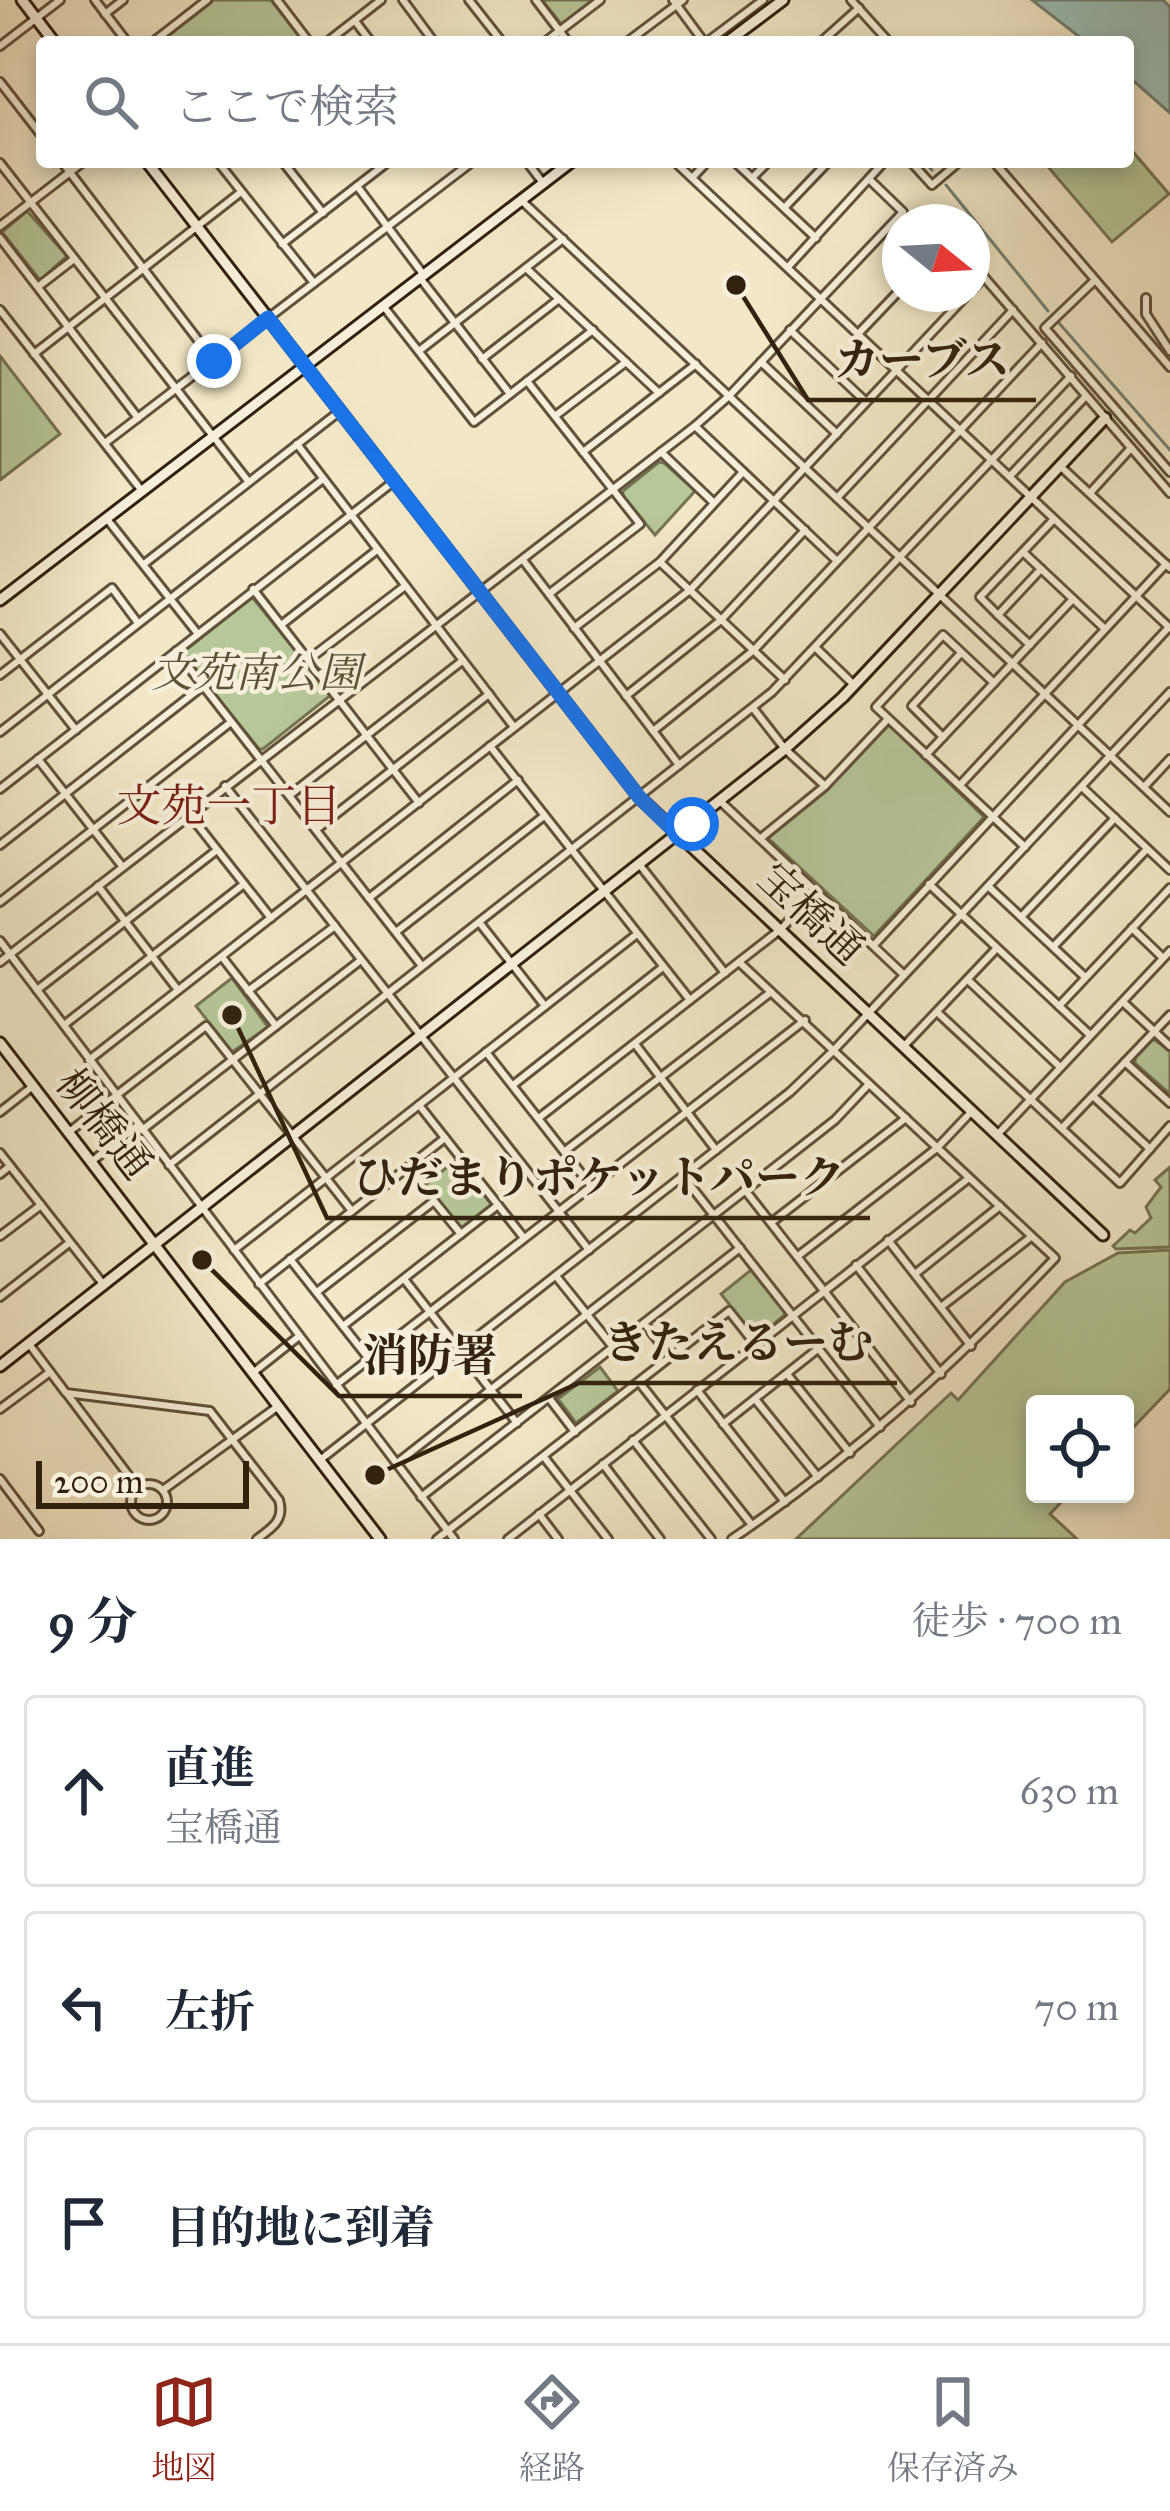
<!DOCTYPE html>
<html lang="ja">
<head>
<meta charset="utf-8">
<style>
	body { margin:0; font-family:"IM FELL Great Primer","Noto Serif JP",serif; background:#f6f6f7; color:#1f2937 }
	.controls { position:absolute; right:36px; bottom:36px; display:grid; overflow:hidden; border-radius:12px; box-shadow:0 6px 18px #0003 }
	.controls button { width:108px; height:108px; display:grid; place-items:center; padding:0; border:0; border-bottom:3px solid #e0e1e3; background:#fff; color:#1f2937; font:60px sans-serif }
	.compass { position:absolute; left:882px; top:204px; width:108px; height:108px; border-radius:50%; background:#fff; box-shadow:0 6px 18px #0003; rotate:108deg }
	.scale { position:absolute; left:36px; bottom:30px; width:213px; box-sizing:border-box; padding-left:12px; border:6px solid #31210d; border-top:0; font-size:33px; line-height:42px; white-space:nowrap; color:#31210d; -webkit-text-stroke:9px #f7efda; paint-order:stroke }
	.stop { position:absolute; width:36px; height:36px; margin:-27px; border:9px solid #1a73e8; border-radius:50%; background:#fff }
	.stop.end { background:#1a73e8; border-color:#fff; box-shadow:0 3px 12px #0008 }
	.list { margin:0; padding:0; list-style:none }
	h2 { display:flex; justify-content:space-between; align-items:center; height:156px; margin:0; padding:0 48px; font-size:51px }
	h2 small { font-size:39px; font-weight:400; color:#747a83 }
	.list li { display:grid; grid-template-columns:78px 1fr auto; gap:36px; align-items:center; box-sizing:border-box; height:192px; margin:0 24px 24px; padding:0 24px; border:3px solid #e0e1e3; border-radius:12px }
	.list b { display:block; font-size:45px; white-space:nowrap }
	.list p { margin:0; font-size:39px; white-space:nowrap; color:#747a83 }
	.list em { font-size:39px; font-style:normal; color:#747a83 }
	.icon { flex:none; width:66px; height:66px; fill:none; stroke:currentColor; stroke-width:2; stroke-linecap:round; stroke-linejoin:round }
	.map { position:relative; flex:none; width:1170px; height:1539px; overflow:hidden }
	.search { position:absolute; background:#fff; box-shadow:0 6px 18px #0003; left:36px; right:36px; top:36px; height:132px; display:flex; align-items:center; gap:30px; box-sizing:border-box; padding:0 42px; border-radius:12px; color:#747a83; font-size:45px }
	.sheet { height:804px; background:#fff }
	nav { display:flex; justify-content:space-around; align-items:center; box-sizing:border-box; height:168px; border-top:3px solid #e0e1e3; background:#fff; font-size:33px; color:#747a83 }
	nav a { display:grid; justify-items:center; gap:6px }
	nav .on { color:#8f2418 }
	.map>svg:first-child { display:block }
</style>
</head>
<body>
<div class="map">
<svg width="1170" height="1539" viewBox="0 0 1170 1539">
	<rect width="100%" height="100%" fill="#f2e7c6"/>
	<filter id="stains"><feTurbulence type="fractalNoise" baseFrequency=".00167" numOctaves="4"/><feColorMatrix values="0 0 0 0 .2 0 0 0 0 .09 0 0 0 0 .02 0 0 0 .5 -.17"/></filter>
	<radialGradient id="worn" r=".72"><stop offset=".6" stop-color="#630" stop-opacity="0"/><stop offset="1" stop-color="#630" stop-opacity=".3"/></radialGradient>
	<g fill="#b6c799" stroke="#747453" stroke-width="3">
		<path d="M214 0H271L304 42H160Z"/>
		<path d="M542 0H593L562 25Z"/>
		<path d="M1128 146 1169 194 1112 242 1044 162H1128Z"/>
		<path d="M27 211 67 256 40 280 2 232Z"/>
		<path d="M0 356 60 434 0 480Z"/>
		<path d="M659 462 664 463 695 491 655 535 623 496V491Z"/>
		<path d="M252 597 331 695 263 749H259L182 653Z"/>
		<path d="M889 725 984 817 874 936 768 838 825 792Z"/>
		<path d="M232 978 268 1027 232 1052 196 1006Z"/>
		<path d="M1152 1038 1170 1051V1094L1135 1063V1057Z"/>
		<path d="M456 1160 492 1205 462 1229 426 1184Z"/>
		<path d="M1170 1167V1247L1116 1249 1113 1246 1130 1230 1135 1233 1151 1218 1146 1207 1161 1187 1155 1180Z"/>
		<path d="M1170 1250V1389L1125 1436V1404H1035V1494H1069L1050 1514 1077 1539H796L951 1393 958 1400 1065 1282 1118 1253Z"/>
		<path d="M751 1270 786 1314 756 1338 721 1294Z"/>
		<path d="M600 1367 618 1391 576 1423 558 1399Z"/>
	</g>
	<path fill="#9bbfb8" stroke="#718074" stroke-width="3" d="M1032 0H1163L1170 7V113L1128 76V42H1086Z"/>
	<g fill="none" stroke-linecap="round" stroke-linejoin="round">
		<g stroke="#718074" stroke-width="3">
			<path d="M924 162 932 170"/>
			<path d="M946 185 1048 311"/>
			<path d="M1059 323 1170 450"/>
		</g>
		<g stroke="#61523b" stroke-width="12">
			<g id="street">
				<path d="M95 0 127 42"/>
				<path d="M277 0 309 42"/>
				<path d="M403 0 434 42"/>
				<path d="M469 0 502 42"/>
				<path d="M536 0 568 42"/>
				<path d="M673 0 704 42"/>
				<path d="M851 0 889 42"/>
				<path d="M105 14 123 0"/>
				<path d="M355 21 371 42"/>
				<path d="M153 42 207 0"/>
				<path d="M327 42 381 0"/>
				<path d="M545 42 600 0"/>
				<path d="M627 42 683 0"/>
				<path d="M707 42 763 0"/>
				<path d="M821 42 859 8"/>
				<path d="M0 46 60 0"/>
				<path d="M0 82 42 136"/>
				<path d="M62 162 214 361"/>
				<path d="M218 162 314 283"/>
				<path d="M283 162 323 213"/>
				<path d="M527 162 543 183"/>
				<path d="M675 162 1170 628"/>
				<path d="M735 162 816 238"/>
				<path d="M911 162 932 185 959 162"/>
				<path d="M994 162 1170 367"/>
				<path d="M0 163 248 481"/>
				<path d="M693 177 707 162"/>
				<path d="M752 178 768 162"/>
				<path d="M357 186 423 274"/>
				<path d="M522 201 1170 812"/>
				<path d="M785 207 828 162"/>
				<path d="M0 226 83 162"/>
				<path d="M0 238 138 418"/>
				<path d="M282 244 388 162"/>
				<path d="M788 267 884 162"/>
				<path d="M526 268 659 393"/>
				<path d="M420 278 510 394"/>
				<path d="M1095 280 1045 328 1170 472"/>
				<path d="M39 286 74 259"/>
				<path d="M972 290 984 277 1170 493"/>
				<path d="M1146 298V314L1170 351"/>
				<path d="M384 307 474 422 593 330"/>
				<path d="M0 310 142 491"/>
				<path d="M790 330 866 402"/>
				<path d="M858 334 900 290"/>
				<path d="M419 351 563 239"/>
				<path d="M34 354 241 192"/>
				<path d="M482 359 559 299"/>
				<path d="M761 362 837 434"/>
				<path d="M527 381 640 524 549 594"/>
				<path d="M555 416 626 362"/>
				<path d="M695 426 836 560"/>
				<path d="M105 443 472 162"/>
				<path d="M297 444 514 727"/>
				<path d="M583 452 696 364"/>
				<path d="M661 452 714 503"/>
				<path d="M1060 466 1170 568"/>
				<path d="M1010 476 1086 396"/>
				<path d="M1090 493 1131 448"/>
				<path d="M837 498 1013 310"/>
				<path d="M107 519 198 634"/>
				<path d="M1023 552 1105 629"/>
				<path d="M523 560 679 765"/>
				<path d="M661 563 785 680"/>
				<path d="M144 564 340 411"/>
				<path d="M1041 569 998 615 980 597 1054 519"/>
				<path d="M253 589 419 803"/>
				<path d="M998 615 1030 645"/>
				<path d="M281 625 377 550"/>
				<path d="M574 628 660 562 743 472"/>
				<path d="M0 634 76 730"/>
				<path d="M816 648 854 685"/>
				<path d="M176 651 422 966"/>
				<path d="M308 660 405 586"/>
				<path d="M0 675 112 588 138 623"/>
				<path d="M994 683 943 635 876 707 1025 847"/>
				<path d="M626 696 721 620 805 530"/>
				<path d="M753 708 785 749 825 786"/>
				<path d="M653 731 754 650 1042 343"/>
				<path d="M0 732 323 479"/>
				<path d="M943 737 912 706 961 653"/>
				<path d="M490 746 690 1000"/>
				<path d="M926 755 1073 599"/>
				<path d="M38 759 122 866"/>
				<path d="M960 785 1166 564"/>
				<path d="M225 786 589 1250"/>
				<path d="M1082 787 1170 870"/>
				<path d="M1144 787 1170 759"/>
				<path d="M0 789 393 482"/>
				<path d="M290 795 462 661"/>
				<path d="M720 801 903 974"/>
				<path d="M189 814 271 918"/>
				<path d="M317 829 489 694"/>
				<path d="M761 838 825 786 888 719"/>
				<path d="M0 845 203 686"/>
				<path d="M639 864 725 973"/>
				<path d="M929 884 1090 1035"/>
				<path d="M98 886 178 990"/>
				<path d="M988 886 1085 977"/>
				<path d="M369 898 518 780"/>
				<path d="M0 902 231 722"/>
				<path d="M1022 916 1115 818"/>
				<path d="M479 922 545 1006"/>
				<path d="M1132 928 1163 958"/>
				<path d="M396 932 544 816"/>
				<path d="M0 941 454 1539"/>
				<path d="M874 945 1169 627"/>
				<path d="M1054 946 1147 849"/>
				<path d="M222 957 276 1026"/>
				<path d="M0 962 695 426 729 396 903 212 870 180"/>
				<path d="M968 980 1060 1067"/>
				<path d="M37 990 217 850"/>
				<path d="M248 991 335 926"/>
				<path d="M1123 1002 1170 1046"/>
				<path d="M1059 1006 1170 888"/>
				<path d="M937 1012 1120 1183 1170 1126"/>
				<path d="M64 1025 244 884"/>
				<path d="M635 1044 716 1150"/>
				<path d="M904 1046 996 949"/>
				<path d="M486 1052 591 1186"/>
				<path d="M89 1060 690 590 968 294"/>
				<path d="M1125 1062 1170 1103"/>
				<path d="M513 1085 663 967"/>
				<path d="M1093 1096 1150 1149"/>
				<path d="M419 1105 524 1238"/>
				<path d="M0 1112 33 1086"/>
				<path d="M540 1117 781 929 817 891"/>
				<path d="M1062 1128 1170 1015"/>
				<path d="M142 1130 361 960"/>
				<path d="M69 1132 206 1026 352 1211"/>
				<path d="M998 1134 1170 951"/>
				<path d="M565 1151 771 992"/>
				<path d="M0 1153 103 1284"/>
				<path d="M91 1162 138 1125"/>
				<path d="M169 1165 772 692 1071 376"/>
				<path d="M0 1174 10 1166"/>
				<path d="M683 1176 880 1427"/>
				<path d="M745 1190 911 1402"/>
				<path d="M772 1222 906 1118"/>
				<path d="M0 1236 41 1205"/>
				<path d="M888 1240 971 1346"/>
				<path d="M234 1250 637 934"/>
				<path d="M798 1256 937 1148 972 1111"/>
				<path d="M290 1259 369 1359"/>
				<path d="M856 1265 941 1374"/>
				<path d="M915 1274 1000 1206"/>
				<path d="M556 1276 613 1347"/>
				<path d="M404 1279 517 1423"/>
				<path d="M259 1284 445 1138"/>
				<path d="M317 1292 434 1201 461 1234"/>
				<path d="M0 1297 69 1243"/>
				<path d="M941 1307 1031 1237"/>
				<path d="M644 1323 671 1357"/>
				<path d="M343 1326 498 1205"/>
				<path d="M29 1344 66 1393 210 1411 279 1500C285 1520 272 1528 257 1539"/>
				<path d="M254 1372 298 1337"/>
				<path d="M787 1374 850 1453"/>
				<path d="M639 1382 752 1525"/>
				<path d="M336 1385 805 1020"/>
				<path d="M697 1390 785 1502"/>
				<path d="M68 1395 138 1488"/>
				<path d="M549 1398 575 1432"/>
				<path d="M755 1399 818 1477"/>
				<path d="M0 1409 50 1372"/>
				<path d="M723 1424 819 1348"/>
				<path d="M633 1440 711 1539"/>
				<path d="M544 1457 608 1539"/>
				<path d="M320 1460 790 1092 833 1051 1170 692"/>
				<path d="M397 1463 835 1120 869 1084"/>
				<path d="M603 1464 660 1539"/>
				<path d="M0 1479 39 1531"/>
				<circle cx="149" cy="1502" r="18"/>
				<path d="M163 1490 277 1407"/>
				<path d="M421 1497 740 1248"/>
				<path d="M539 1514 558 1539"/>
				<path d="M437 1539 729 1311 755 1344"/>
				<path d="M508 1539 969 1178"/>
				<path d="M732 1539C853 1457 954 1364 1055 1258L739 962"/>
			</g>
		</g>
		<g stroke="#31210d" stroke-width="15">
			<g id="secondary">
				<path d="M22 0 54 42"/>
				<path d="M727 42 783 0"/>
				<path d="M147 162 639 797 1103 1235"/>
				<path d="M0 600 571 162"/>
				<path d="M0 1043 380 1539"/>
				<path d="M0 1366 785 749 843 697 1105 418"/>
			</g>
		</g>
		<use href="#street" stroke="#f7efda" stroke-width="6"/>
		<use href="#secondary" stroke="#f7efda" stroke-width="9"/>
	</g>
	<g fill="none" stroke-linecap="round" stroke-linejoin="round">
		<path stroke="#1a73e8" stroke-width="15" d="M214 361 268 318 639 797 677 834 692 824"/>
	</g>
	<g text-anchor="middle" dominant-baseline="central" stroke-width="9" stroke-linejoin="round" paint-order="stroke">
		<g font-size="42" font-style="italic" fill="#595337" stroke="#f7efda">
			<text x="256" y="673">文苑南公園</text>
		</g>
		<g font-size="42" fill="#31210d" stroke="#f7efda">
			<text transform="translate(811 914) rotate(43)">宝橋通</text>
			<text transform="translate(104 1124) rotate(52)">柳橋通</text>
		</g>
		<g font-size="45" fill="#7a1f14" stroke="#f7efda">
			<text x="229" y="805">文苑一丁目</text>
		</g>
	</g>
	<path fill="none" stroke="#31210d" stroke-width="4.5" d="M736 285L808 400H1036M232 1015L327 1218H870M375 1475L579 1383H897M202 1260L339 1396H522"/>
	<g fill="#31210d" stroke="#f7efda" stroke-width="4.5">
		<circle cx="736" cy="285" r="12"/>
		<circle cx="232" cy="1015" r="12"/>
		<circle cx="375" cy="1475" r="12"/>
		<circle cx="202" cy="1260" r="12"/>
	</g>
	<g font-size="45" text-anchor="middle" font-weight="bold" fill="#31210d" stroke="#f7efda" stroke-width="9" stroke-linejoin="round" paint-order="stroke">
		<text x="922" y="375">カーブス</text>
		<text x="599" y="1193">ひだまりポケットパーク</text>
		<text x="738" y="1358">きたえるーむ</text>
		<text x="430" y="1371">消防署</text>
	</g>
	<rect width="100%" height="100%" filter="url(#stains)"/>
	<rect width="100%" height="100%" fill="url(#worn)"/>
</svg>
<div class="controls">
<button><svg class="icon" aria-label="locate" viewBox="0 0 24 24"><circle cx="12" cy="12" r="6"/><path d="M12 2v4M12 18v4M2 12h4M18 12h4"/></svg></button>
</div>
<svg class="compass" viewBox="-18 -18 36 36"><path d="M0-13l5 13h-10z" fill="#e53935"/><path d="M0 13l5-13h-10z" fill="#747a83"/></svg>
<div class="scale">200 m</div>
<div class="stop" style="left:692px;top:824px"></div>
<div class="stop end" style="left:214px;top:361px"></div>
<div class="search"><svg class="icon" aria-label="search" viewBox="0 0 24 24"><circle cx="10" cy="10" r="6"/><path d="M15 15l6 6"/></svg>ここで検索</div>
</div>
<section class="sheet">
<h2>9 分<small>徒歩 · 700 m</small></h2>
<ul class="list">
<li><svg class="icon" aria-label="ahead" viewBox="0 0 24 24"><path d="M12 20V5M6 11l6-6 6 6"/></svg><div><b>直進</b><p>宝橋通</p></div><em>630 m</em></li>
<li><svg class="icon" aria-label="left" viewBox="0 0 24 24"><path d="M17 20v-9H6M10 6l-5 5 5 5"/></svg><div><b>左折</b></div><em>70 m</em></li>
<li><svg class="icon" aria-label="arrive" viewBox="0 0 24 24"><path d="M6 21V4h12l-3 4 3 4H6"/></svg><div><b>目的地に到着</b></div></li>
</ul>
</section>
<nav>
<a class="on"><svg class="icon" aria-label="map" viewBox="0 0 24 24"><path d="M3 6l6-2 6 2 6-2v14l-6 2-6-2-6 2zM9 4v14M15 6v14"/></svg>地図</a>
<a><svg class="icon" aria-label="directions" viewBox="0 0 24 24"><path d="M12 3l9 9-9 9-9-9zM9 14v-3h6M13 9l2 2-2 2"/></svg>経路</a>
<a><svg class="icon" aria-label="saved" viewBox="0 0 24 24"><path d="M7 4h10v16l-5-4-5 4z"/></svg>保存済み</a>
</nav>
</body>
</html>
